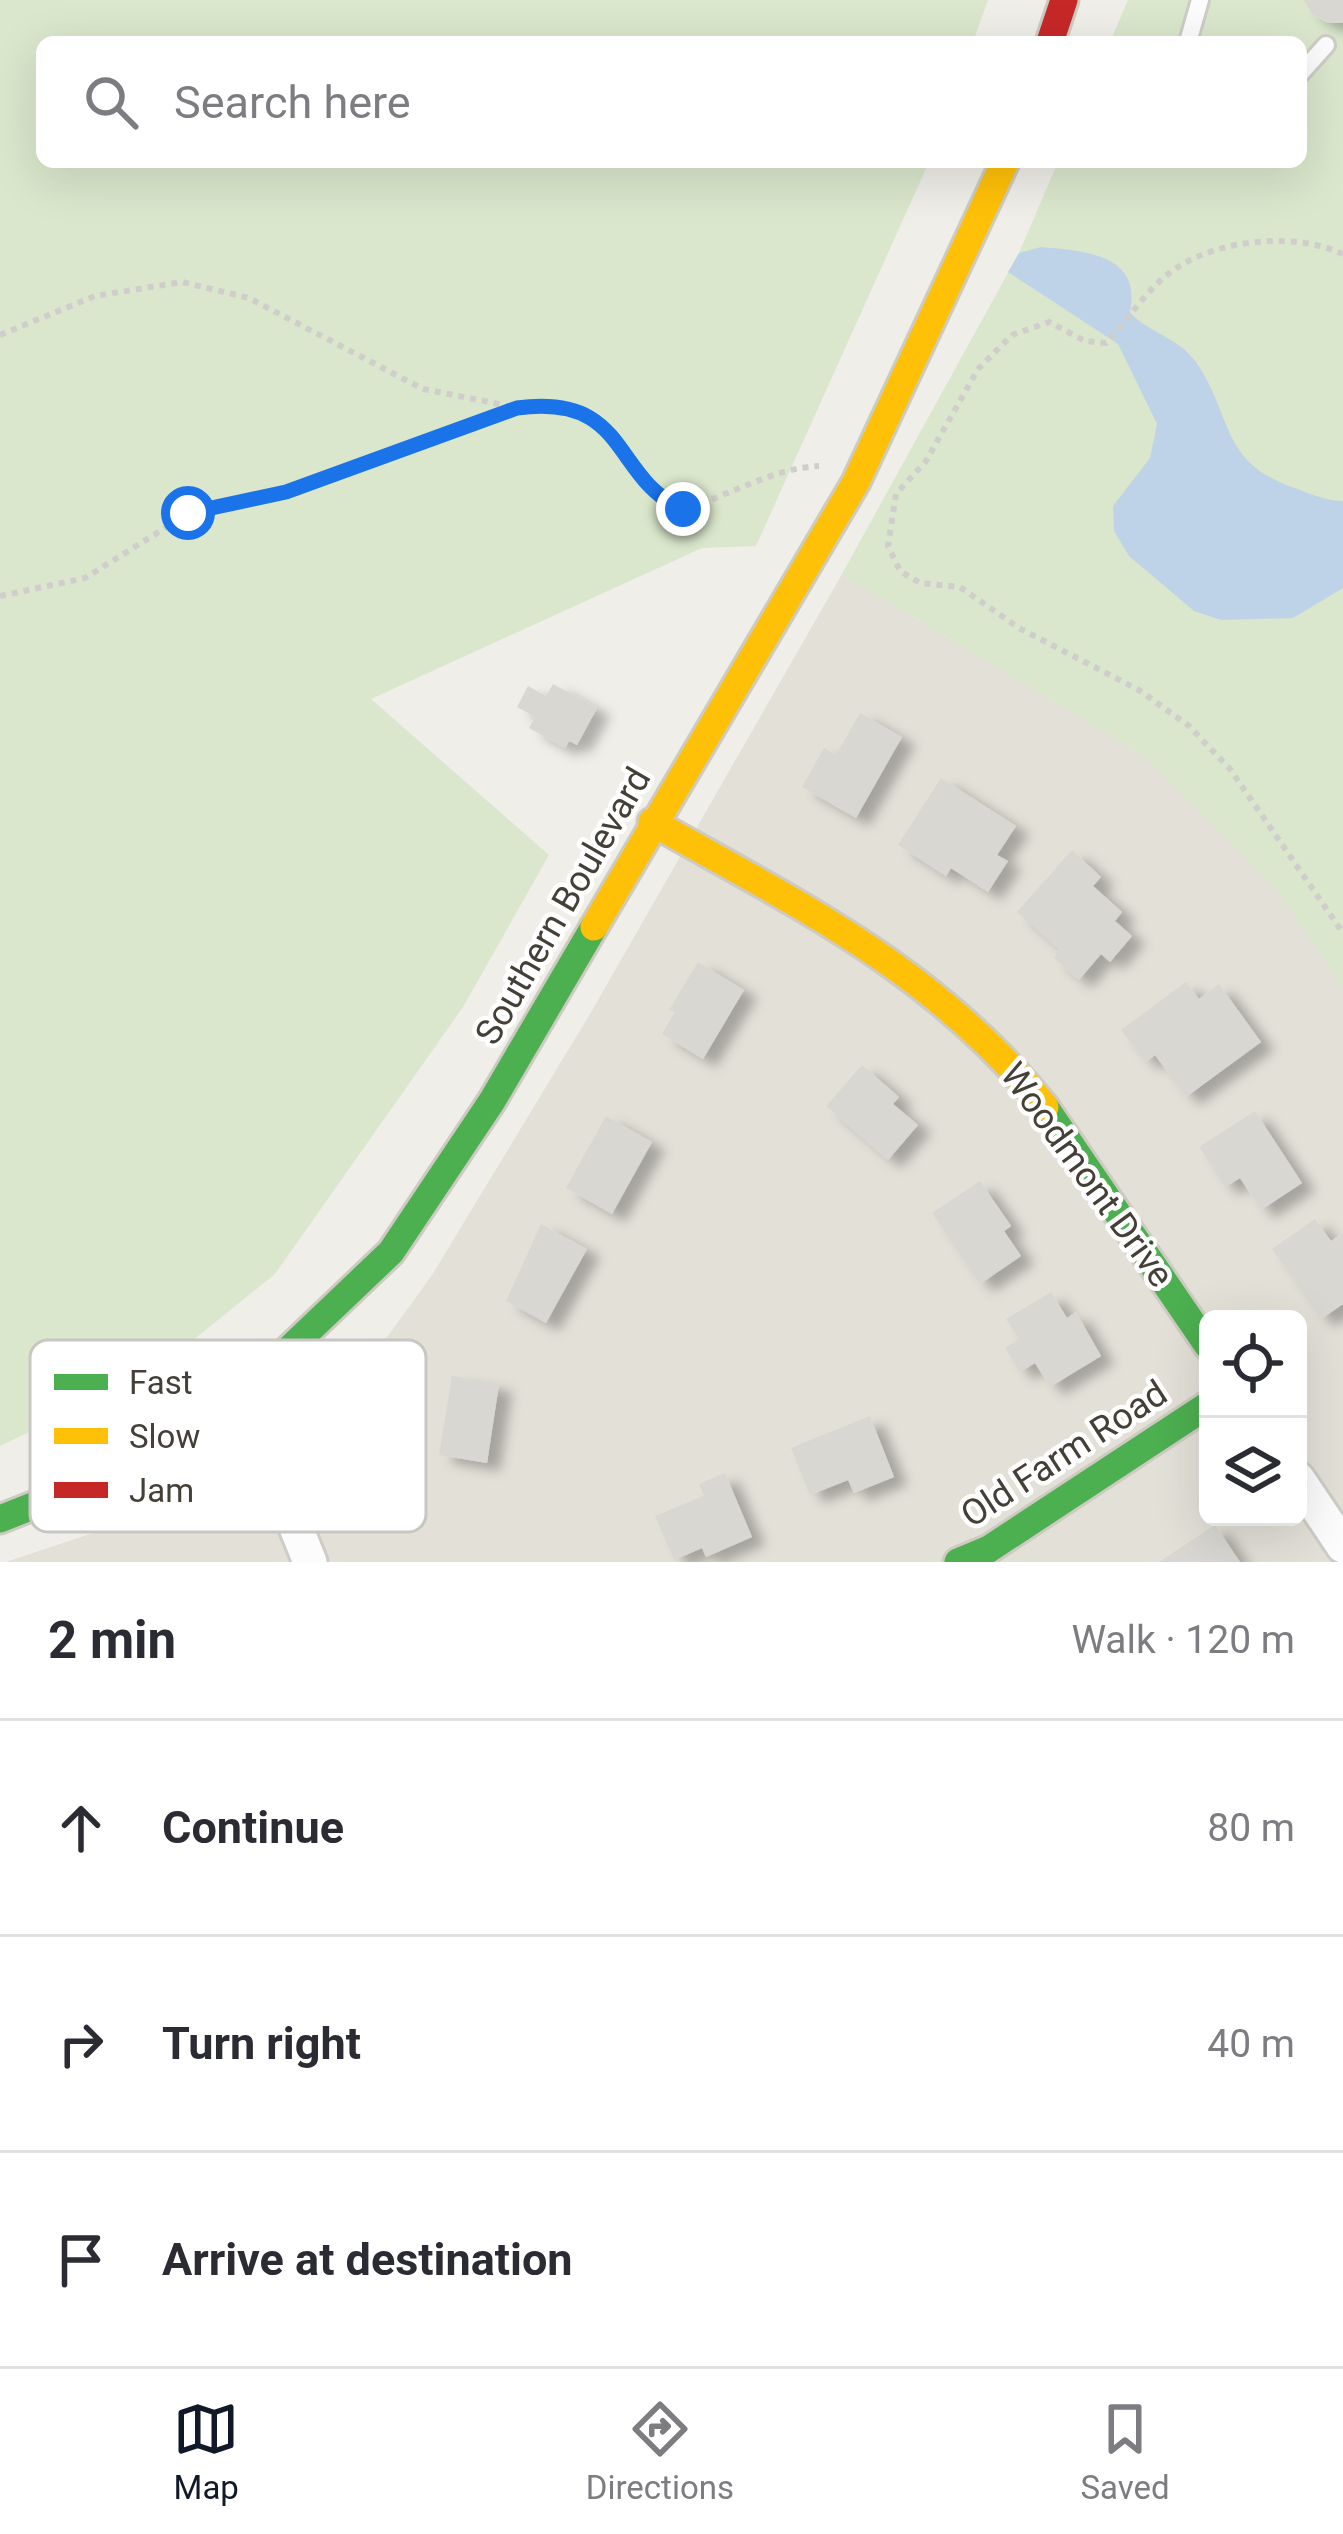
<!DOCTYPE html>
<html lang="en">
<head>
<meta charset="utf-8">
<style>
	body { margin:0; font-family:Roboto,sans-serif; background:#f2f2f3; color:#2b2b33 }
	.controls { position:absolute; right:36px; bottom:36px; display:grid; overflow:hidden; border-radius:18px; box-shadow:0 12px 48px #0002 }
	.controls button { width:108px; height:108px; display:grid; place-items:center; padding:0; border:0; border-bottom:3px solid #e1e1e2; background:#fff; color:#2b2b33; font:60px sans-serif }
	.stop { position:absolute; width:36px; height:36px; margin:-27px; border:9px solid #1a73e8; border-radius:50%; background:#fff }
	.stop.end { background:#1a73e8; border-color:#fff; box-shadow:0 3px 12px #0008 }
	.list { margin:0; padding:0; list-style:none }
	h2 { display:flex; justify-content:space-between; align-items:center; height:156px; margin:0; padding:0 48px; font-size:51px }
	h2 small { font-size:39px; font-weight:400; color:#7c7c81 }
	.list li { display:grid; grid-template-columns:78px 1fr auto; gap:36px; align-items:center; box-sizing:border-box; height:216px; padding:0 48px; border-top:3px solid #e1e1e2 }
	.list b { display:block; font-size:45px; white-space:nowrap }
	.list em { font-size:39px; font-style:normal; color:#7c7c81 }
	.icon { flex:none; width:66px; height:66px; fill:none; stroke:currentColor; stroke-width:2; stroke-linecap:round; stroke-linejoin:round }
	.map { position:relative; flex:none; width:1343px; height:1562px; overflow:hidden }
	.search { position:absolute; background:#fff; box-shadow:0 12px 48px #0002; left:36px; right:36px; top:36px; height:132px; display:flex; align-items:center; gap:30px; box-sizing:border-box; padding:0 42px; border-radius:18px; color:#7c7c81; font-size:45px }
	.sheet { height:804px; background:#fff }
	nav { display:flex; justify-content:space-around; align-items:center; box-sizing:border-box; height:168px; border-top:3px solid #e1e1e2; background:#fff; font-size:33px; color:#7c7c81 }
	nav a { display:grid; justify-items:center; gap:6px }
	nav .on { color:#111827 }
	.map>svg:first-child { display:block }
</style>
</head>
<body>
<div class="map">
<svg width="1343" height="1562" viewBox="0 0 1343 1562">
	<defs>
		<filter id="shadow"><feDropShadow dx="13" dy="8" stdDeviation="6" flood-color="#0004"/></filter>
	</defs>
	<rect width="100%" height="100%" fill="#efeee9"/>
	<path fill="#e3e0d8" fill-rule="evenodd" d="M842 574 1146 757 1275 887 1343 987V1562H6L117 1525 170 1499 388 1336 432 1275 590 1014ZM1208 1319H1298V1517H1208Z"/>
	<g fill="#dae7cc">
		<path d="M0 0H988L973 42H42V162H929L756 546 702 548 371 699 549 855 463 1007 275 1274 151 1374 0 1446Z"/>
		<path d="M1128 0H1343V987L1275 887 1146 757 842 574 1019 253 1058 162H1301V42H1110Z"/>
	</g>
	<path fill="#bed3e8" d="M1041 247C1085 251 1142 254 1130 312 1145 331 1178 337 1196 362 1232 414 1220 460 1289 486 1307 492 1324 501 1343 501V588L1293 618 1221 620 1194 611 1129 556 1114 531 1113 506 1150 458 1157 424 1118 344 1008 272 1019 253Z"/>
	<g fill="#d9d7d2" filter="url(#shadow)">
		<path d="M1304 0H1343V23H1328L1312 14Z"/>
		<path d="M553 684 597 708 577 745 569 741 565 748 529 728 535 717 517 707 528 686 546 696Z"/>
		<path d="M860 713 902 737 856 818 802 787 824 748 836 755Z"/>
		<path d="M941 778 1016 826 997 855 1008 861 988 892 951 868 946 876 898 845Z"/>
		<path d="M1072 850 1101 877 1093 886 1122 912 1115 921 1132 936 1110 962 1101 954 1079 980 1054 958 1059 949 1017 912Z"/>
		<path d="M698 962 744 990 703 1059 662 1034 675 1012 669 1010Z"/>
		<path d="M1186 982 1199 999 1219 984 1261 1042 1186 1097 1155 1055 1146 1062 1121 1030Z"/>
		<path d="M862 1065 899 1097 893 1104 918 1125 888 1160 826 1106Z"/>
		<path d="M1255 1111 1302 1183 1261 1210 1240 1178 1225 1187 1199 1147Z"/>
		<path d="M606 1116 652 1142 612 1214 566 1188Z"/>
		<path d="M980 1181 1011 1226 1004 1231 1021 1256 980 1284 932 1213Z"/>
		<path d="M1315 1219 1331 1241 1343 1233V1304L1321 1319 1272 1249Z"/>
		<path d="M541 1224 587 1249 546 1323 506 1301Z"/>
		<path d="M1051 1292 1067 1318 1076 1312 1101 1356 1050 1387 1035 1363 1020 1372 1005 1348 1019 1339 1006 1319Z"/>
		<path d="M452 1376 499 1384 487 1463 439 1455Z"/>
		<path d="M870 1416 894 1477 854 1493 848 1480 810 1495 791 1448Z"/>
		<path d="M725 1473 752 1537 706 1557 702 1548 674 1560 655 1516 704 1496 699 1484Z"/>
		<path d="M1215 1525 1240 1562H1159Z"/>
	</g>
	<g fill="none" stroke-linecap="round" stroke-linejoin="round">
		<g stroke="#cdccc7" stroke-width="22">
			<g id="lane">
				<path d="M1188 42 1200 0"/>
				<path d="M1301 73 1326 45"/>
			</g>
		</g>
		<g stroke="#cdccc7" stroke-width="39">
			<g id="street">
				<path d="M242 1394 310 1562"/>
				<path d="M1298 1479 1343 1546"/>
			</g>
		</g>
		<g stroke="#cdcbc1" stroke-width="33">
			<g id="fast">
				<path d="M1045 1107 1208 1346"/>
				<path d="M0 1519 123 1470 242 1394 391 1252 492 1101 594 927"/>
				<path d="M958 1562 989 1549 1208 1405"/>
			</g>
		</g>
		<g stroke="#cdcbc1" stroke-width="33">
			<g id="slow">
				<path d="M652 822C800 906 935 970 1045 1107"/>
				<path d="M594 927 856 482 1005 162"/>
			</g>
		</g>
		<g stroke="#cdcbc1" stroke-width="33">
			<path id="jam" d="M1050 42 1064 0"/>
		</g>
		<g stroke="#d0cecb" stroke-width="6" stroke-dasharray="6 6" stroke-linecap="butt">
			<path d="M1343 254C1297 232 1221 239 1178 267 1148 286 1130 318 1106 343L1085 341 1049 322 1012 335 978 369 926 461 896 494 888 546 900 571 920 583 960 587 1019 628 1139 690 1189 726 1230 769 1343 933"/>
			<path d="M0 335 95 296 182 282 249 298 423 389 514 407"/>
			<path d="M0 596 85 578 189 513 286 492 517 408C630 393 611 478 683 509 729 496 773 468 819 466"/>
		</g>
		<use href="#lane" stroke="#fdfcfc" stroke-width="16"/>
		<use href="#street" stroke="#fdfcfc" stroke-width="33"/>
		<use href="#fast" stroke="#4caf50" stroke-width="27"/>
		<use href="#slow" stroke="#ffc107" stroke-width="27"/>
		<use href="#jam" stroke="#c62828" stroke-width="27"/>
	</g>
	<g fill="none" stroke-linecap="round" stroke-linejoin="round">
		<path stroke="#1a73e8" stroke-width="15" d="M188 513 286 492 517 408C630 393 611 478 683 509"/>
	</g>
	<g text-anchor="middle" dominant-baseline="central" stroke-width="9" stroke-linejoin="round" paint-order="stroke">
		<g font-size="36" fill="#444037" stroke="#fff">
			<text transform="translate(563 906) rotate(-60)">Southern Boulevard</text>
			<text transform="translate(1087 1175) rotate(54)">Woodmont Drive</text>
			<text transform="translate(1064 1454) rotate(-33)">Old Farm Road</text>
		</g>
	</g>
	<rect x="30" y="1340" width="396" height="192" rx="18" fill="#fff" stroke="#c7c6c3" stroke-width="3"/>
	<rect x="54" y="1374" width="54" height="16" fill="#4caf50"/>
	<rect x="54" y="1428" width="54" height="16" fill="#ffc107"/>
	<rect x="54" y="1482" width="54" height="16" fill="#c62828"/>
	<g font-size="33" fill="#444037">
		<text x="129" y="1394">Fast</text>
		<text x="129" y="1448">Slow</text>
		<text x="129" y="1502">Jam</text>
	</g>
</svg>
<div class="controls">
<button><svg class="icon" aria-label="locate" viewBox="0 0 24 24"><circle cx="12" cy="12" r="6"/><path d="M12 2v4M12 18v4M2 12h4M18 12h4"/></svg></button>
<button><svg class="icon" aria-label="layers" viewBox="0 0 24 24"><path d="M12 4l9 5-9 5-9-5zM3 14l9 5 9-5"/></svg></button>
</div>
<div class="stop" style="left:188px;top:513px"></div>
<div class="stop end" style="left:683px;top:509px"></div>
<div class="search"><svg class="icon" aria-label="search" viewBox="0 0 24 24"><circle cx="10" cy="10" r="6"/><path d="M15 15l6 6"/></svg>Search here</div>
</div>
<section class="sheet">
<h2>2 min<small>Walk · 120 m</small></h2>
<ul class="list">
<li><svg class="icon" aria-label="ahead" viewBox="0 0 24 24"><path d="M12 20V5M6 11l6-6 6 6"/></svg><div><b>Continue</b></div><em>80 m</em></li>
<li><svg class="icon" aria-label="right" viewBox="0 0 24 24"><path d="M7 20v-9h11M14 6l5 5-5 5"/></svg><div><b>Turn right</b></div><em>40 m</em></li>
<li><svg class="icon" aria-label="arrive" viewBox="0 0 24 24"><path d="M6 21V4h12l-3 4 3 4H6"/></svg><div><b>Arrive at destination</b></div></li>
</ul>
</section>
<nav>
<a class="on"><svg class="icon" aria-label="map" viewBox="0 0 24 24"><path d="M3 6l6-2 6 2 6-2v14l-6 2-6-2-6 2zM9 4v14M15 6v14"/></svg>Map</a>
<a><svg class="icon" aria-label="directions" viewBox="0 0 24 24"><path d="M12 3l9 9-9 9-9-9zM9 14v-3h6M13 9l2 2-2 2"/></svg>Directions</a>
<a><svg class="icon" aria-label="saved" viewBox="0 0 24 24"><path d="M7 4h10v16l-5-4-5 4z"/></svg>Saved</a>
</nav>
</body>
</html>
